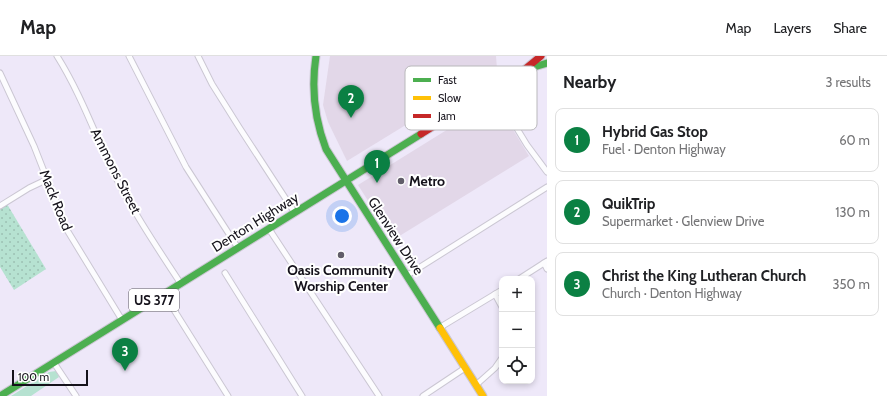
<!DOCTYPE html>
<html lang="en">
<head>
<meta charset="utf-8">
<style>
	body { margin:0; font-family:Cabin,sans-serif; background:#f6f6f6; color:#202124 }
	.controls { position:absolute; right:12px; bottom:12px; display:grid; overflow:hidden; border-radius:8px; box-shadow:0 2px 6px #0003 }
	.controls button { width:36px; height:36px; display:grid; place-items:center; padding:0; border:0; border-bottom:1px solid #e0e0e0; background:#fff; color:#202124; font:20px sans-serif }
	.scale { position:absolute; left:12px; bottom:10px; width:76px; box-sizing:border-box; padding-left:4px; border:2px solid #15121b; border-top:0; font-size:11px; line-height:14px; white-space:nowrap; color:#15121b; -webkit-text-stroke:3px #fff; paint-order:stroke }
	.you { position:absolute; left:342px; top:160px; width:14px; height:14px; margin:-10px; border:3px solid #fff; border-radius:50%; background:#1a73e8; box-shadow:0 0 0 6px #1a73e833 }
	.badge { display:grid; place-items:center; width:26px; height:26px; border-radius:50%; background:#0b8043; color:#fff; font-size:13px; font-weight:700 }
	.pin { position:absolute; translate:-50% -33px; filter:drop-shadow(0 1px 2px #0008) }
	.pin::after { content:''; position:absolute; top:21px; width:14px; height:12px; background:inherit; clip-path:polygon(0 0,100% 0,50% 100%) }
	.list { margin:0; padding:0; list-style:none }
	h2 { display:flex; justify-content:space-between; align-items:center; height:52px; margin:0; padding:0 16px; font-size:17px }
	h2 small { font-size:13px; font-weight:400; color:#757577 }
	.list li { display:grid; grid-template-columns:26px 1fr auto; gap:12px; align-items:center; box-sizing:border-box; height:64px; margin:0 8px 8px; padding:0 8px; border:1px solid #e0e0e0; border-radius:8px }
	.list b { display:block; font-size:15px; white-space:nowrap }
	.list p { margin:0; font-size:13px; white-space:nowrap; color:#757577 }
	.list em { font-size:13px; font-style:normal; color:#757577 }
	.icon { flex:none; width:22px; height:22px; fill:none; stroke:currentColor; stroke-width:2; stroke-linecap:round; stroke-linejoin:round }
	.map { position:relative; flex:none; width:547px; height:340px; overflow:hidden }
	header { display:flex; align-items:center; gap:24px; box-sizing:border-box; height:56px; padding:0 20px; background:#fff; border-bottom:1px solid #e0e0e0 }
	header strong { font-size:19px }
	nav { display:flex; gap:22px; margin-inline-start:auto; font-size:14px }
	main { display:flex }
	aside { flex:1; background:#fff }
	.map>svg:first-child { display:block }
</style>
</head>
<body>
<header>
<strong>Map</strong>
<nav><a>Map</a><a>Layers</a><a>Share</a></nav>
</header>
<main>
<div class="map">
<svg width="547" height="340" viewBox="0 0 547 340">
	<defs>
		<pattern id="park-dots" width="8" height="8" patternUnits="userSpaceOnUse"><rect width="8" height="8" fill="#b6e2d1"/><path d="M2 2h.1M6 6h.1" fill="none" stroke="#9cc1b3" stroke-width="1.8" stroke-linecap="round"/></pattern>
	</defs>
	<rect width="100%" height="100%" fill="#eee8f9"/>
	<g fill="#e2d7e8">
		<path d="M330 0H496L497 13 347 105 328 66 323 49Z"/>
		<path d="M495 44 529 100 393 184 358 129Z"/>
	</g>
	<path fill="#b6e2d1" d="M56 315 59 321 31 340H11L49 316Z"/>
	<path fill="url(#park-dots)" d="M7 148 46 213 14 234 0 211V152Z"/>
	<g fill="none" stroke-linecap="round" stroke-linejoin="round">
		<g stroke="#cbc7d3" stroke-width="7">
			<g id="street">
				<path d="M57 0C79 35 93 73 110 110 130 151 156 190 181 228"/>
				<path d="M129 0 186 111 238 192"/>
				<path d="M198 0 212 28 239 71 295 157"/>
				<path d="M0 17 34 90 67 174 122 264"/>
				<path d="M493 33 527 89 547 116"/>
				<path d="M0 150 29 132 48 123"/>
				<path d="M269 173 379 340"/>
				<path d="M544 207 547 213"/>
				<path d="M225 217 302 340"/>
				<path d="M406 220 547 131"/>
				<path d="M519 223 547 205"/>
				<path d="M164 238 228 340"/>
				<path d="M495 238 502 251"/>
				<path d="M439 272 502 234"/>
				<path d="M54 307 76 340"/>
				<path d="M476 329 495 312 502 302"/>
				<path d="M423 340 465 312"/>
			</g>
		</g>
		<g stroke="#cbc7d3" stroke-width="9">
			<g id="fast">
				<path d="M316 0C311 33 314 62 326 93L440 272"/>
				<path d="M524 14 547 7"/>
				<path d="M0 340 421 78"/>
			</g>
		</g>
		<g stroke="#cbc7d3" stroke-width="9">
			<path id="slow" d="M440 272 483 340"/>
		</g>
		<g stroke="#cbc7d3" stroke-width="9">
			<path id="jam" d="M421 78 524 14 541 0"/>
		</g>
		<use href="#street" stroke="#fcfcfe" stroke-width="5"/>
		<use href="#fast" stroke="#4caf50" stroke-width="7"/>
		<use href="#slow" stroke="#ffc107" stroke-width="7"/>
		<use href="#jam" stroke="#c62828" stroke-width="7"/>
	</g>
	<g fill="#615d69" stroke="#fff" stroke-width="1.5">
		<circle cx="401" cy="125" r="4"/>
		<circle cx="341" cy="199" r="4"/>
	</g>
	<g text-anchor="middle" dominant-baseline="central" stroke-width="4" stroke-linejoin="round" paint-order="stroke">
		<rect fill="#fff" stroke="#5b595f" stroke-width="1" x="129" y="233" width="50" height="22" rx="3"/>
		<g font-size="13" font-weight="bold" fill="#15121b">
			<text x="154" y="244">US 377</text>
		</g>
		<g font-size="14" fill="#15121b" stroke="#fff">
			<text transform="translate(116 115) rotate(63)">Ammons Street</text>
			<text transform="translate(56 144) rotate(68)">Mack Road</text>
			<text transform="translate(255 166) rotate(-32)">Denton Highway</text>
			<text transform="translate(396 180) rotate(57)">Glenview Drive</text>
		</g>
		<g font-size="14" font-weight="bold" fill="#15121b" stroke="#fff" text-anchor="start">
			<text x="409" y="125">Metro</text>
			<text x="341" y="214" text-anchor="middle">Oasis Community<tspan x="341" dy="16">Worship Center</tspan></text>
		</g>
	</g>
	<rect x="405" y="10" width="132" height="64" rx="6" fill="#fff" stroke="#b9b8bb" stroke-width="1"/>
	<rect x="413" y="22" width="18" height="4" fill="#4caf50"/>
	<rect x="413" y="40" width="18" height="4" fill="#ffc107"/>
	<rect x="413" y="58" width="18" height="4" fill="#c62828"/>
	<g font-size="11" fill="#15121b">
		<text x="438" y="28">Fast</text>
		<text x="438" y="46">Slow</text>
		<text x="438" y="64">Jam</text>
	</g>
</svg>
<div class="controls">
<button>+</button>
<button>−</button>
<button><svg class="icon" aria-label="locate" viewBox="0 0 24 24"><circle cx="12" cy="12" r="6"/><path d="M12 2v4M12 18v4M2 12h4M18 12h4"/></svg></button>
</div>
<div class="scale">100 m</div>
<div class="you"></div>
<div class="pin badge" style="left:377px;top:127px">1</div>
<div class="pin badge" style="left:351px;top:62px">2</div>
<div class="pin badge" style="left:125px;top:315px">3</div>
</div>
<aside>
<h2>Nearby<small>3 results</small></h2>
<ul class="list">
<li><span class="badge">1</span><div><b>Hybrid Gas Stop</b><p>Fuel · Denton Highway</p></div><em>60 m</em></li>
<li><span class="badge">2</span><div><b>QuikTrip</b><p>Supermarket · Glenview Drive</p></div><em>130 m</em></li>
<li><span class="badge">3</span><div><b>Christ the King Lutheran Church</b><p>Church · Denton Highway</p></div><em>350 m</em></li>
</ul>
</aside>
</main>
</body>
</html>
